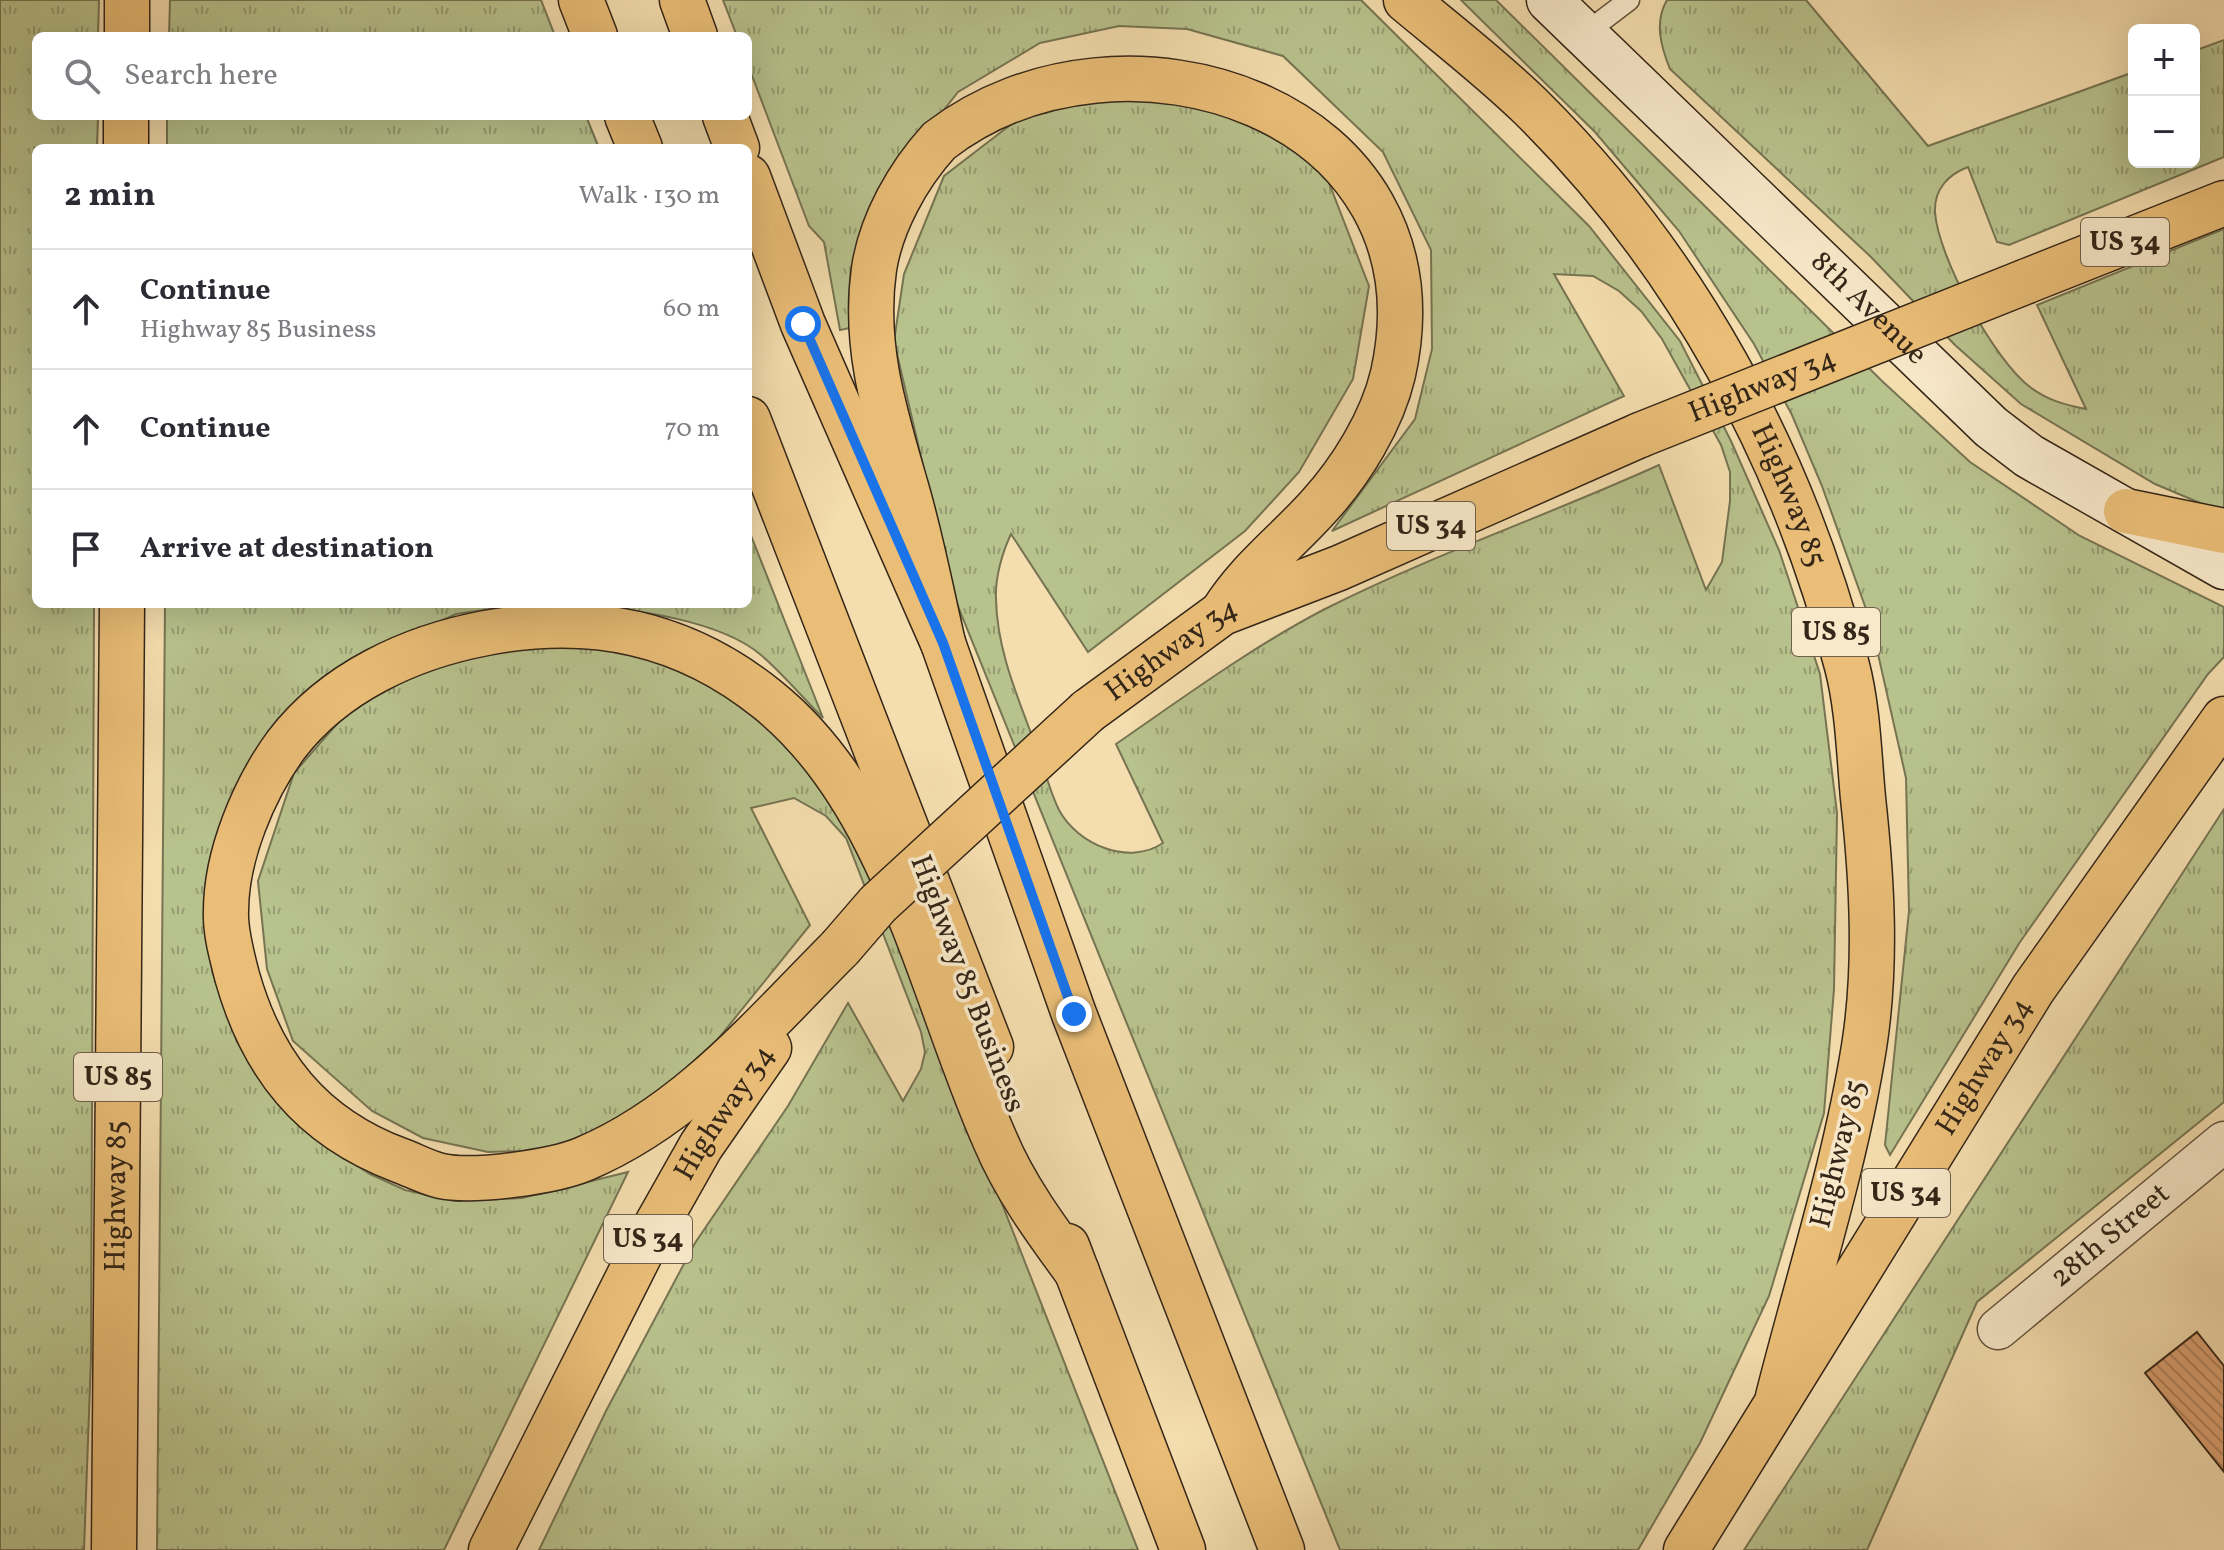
<!DOCTYPE html>
<html lang="en">
<head>
<meta charset="utf-8">
<style>
	body { margin:0; font-family:Vollkorn,serif; background:#f2f2f3; color:#2b2b33 }
	.controls { position:absolute; right:24px; top:24px; display:grid; overflow:hidden; border-radius:12px; box-shadow:0 8px 32px #0002 }
	.controls button { width:72px; height:72px; display:grid; place-items:center; padding:0; border:0; border-bottom:2px solid #e1e1e2; background:#fff; color:#2b2b33; font:40px sans-serif }
	.stop { position:absolute; width:24px; height:24px; margin:-18px; border:6px solid #1a73e8; border-radius:50%; background:#fff }
	.stop.end { background:#1a73e8; border-color:#fff; box-shadow:0 2px 8px #0008 }
	.list { margin:0; padding:0; list-style:none }
	h2 { display:flex; justify-content:space-between; align-items:center; height:104px; margin:0; padding:0 32px; font-size:34px }
	h2 small { font-size:26px; font-weight:400; color:#7c7c81 }
	.list li { display:grid; grid-template-columns:52px 1fr auto; gap:24px; align-items:center; box-sizing:border-box; height:120px; padding:0 32px; border-top:2px solid #e1e1e2 }
	.list b { display:block; font-size:30px; white-space:nowrap }
	.list p { margin:0; font-size:26px; white-space:nowrap; color:#7c7c81 }
	.list em { font-size:26px; font-style:normal; color:#7c7c81 }
	.icon { flex:none; width:44px; height:44px; fill:none; stroke:currentColor; stroke-width:2; stroke-linecap:round; stroke-linejoin:round }
	.map { position:relative; flex:none; width:2224px; height:1550px; overflow:hidden }
	.search { position:absolute; background:#fff; box-shadow:0 8px 32px #0002; left:32px; top:32px; width:720px; height:88px; display:flex; align-items:center; gap:20px; box-sizing:border-box; padding:0 28px; border-radius:12px; color:#7c7c81; font-size:30px }
	.panel { position:absolute; background:#fff; box-shadow:0 8px 32px #0002; left:32px; top:144px; width:720px; height:464px; border-radius:12px }
	.map>svg:first-child { display:block }
</style>
</head>
<body>
<div class="map">
<svg width="2224" height="1550" viewBox="0 0 2224 1550">
	<defs>
		<pattern id="grass-tufts" width="24" height="20" patternUnits="userSpaceOnUse" patternTransform="scale(2)"><rect width="24" height="20" fill="#b8c28d"/><path d="M3 7l-1-3M5 7V3M7 7l1-3M15 17l-1-3M17 17v-4M19 17l1-3" fill="none" stroke="#969d72"/></pattern>
		<pattern id="building-back-hatch" width="6" height="6" patternUnits="userSpaceOnUse" patternTransform="scale(2)"><rect width="6" height="6" fill="#dca172"/><path d="M-1 5l2 2M0 0l6 6M5-1l2 2" fill="none" stroke="#b3835d"/></pattern>
	</defs>
	<rect width="100%" height="100%" fill="#f4ddae"/>
	<filter id="stains"><feTurbulence type="fractalNoise" baseFrequency=".0025" numOctaves="4"/><feColorMatrix values="0 0 0 0 .2 0 0 0 0 .09 0 0 0 0 .02 0 0 0 .5 -.17"/></filter>
	<radialGradient id="worn" r=".72"><stop offset=".6" stop-color="#630" stop-opacity="0"/><stop offset="1" stop-color="#630" stop-opacity=".3"/></radialGradient>
	<g fill="url(#grass-tufts)" stroke="#767452" stroke-width="2">
		<path d="M0 0H99L98 36H36V116H98L97 148H36V604H94L91 1358 84 1550H0Z"/>
		<path d="M170 0H541L555 36H169Z"/>
		<path d="M723 0H1361L1589 226 1680 341 1731 441 1779 550 1820 674 1837 813 1834 989 1824 1113 1769 1296 1700 1443 1638 1550H1340L953 594 894 341 904 274 944 176 1018 119 1095 84 1238 94 1324 170 1369 286 1353 379 1299 472 1245 531 1088 652 1011 534C1002 553 995 578 996 599 997 653 1020 702 1038 752 1045 771 1050 792 1059 810 1078 845 1129 866 1163 843L1116 744C1184 697 1252 647 1325 609 1434 554 1549 515 1659 465L1706 590 1722 562 1730 501V472L1721 445 1662 339 1641 311 1619 291 1593 276 1554 274 1624 396 1332 531 1415 419 1432 349 1431 250 1383 152 1283 56 1187 29 1119 26 1040 43 958 92 879 193 855 327 840 330 824 242 809 226 748 65V36H737Z"/>
		<path d="M1461 0H1496L1882 381 1970 462 2080 536 2224 607V657L2208 674 2020 942 1890 1155 1885 1145 1909 911 1906 778 1871 623 1822 486 1792 415 1754 344 1679 231 1595 132Z"/>
		<path d="M1667 0H1806L1928 146 2134 72V162H2194V51L2224 40V157L2009 245 1997 242 1968 167C1949 174 1934 189 1935 212 1938 257 1994 360 2030 387 2047 400 2065 405 2086 409L2037 305 2224 229V513L2155 484 2021 404 1955 345 1871 257 1670 69C1661 47 1654 22 1667 0Z"/>
		<path d="M167 116H586L599 148H167Z"/>
		<path d="M748 528 823 718C802 697 783 674 761 655 720 620 635 610 582 604H748Z"/>
		<path d="M165 604H526L456 614 351 662 209 897 212 971 237 1042 285 1109 324 1144 370 1174 405 1190 455 1201 522 1198 628 1172 444 1550H157Z"/>
		<path d="M562 636 626 645 754 704 856 832 1138 1550H539L606 1411 695 1243 788 1106 848 1003 903 1101 921 1069 925 1052 921 1032 846 838 826 816 794 798 751 808 810 925 714 1044 667 1093 558 1150 488 1152 423 1138 372 1111 293 1041 267 969 258 881 294 773 357 701 459 652Z"/>
		<path d="M2224 809V1102L1977 1302 1867 1550H1744Z"/>
	</g>
	<path fill="url(#building-back-hatch)" stroke="#342618" stroke-width="2" d="M2197 1332 2224 1366V1472L2145 1373Z"/>
	<g fill="none" stroke-linecap="round" stroke-linejoin="round">
		<g stroke="#64543e" stroke-width="23">
			<path id="service" d="M1583 35 1629 0"/>
		</g>
		<g stroke="#64543e" stroke-width="43">
			<g id="minor">
				<path id="s1" d="M1998 1329 2224 1142"/>
			</g>
		</g>
		<g stroke="#342618" stroke-width="47">
			<g id="secondary">
				<path id="s2" d="M1549 0 1991 427 2029 456 2224 567"/>
			</g>
		</g>
		<g stroke="#342618" stroke-width="47">
			<g id="primary">
				<path d="M682 0 695 36"/>
				<path d="M725 116 737 148"/>
				<path d="M748 177 803 324 943 643 1074 1014 1282 1550"/>
			</g>
		</g>
		<g stroke="#342618" stroke-width="47">
			<g id="trunk">
				<path d="M581 0 595 36"/>
				<path id="s3" d="M1406 0C1448 35 1492 69 1531 107 1686 260 1792 455 1847 666 1858 708 1859 755 1863 798 1872 880 1877 965 1864 1047 1845 1165 1807 1282 1778 1397"/>
				<path d="M127 36V0"/>
				<path d="M627 116 640 148"/>
				<path d="M126 148V116"/>
				<path d="M2027 281 2224 203"/>
				<path d="M748 419 991 1047"/>
				<path d="M2126 511 2224 531"/>
				<path d="M943 643C931 591 921 538 906 487 885 414 863 346 874 269 881 223 908 175 939 141 1121 0 1452 108 1393 374 1382 421 1351 471 1319 506 1284 545 1250 569 1222 613"/>
				<path id="s4" d="M1088 711 1222 613 1339 568 1640 435"/>
				<path d="M840 948C761 1027 688 1115 584 1159 553 1172 473 1183 441 1176 427 1173 413 1165 399 1160 311 1127 262 1065 237 976 232 956 225 932 226 911 226 855 254 789 286 745 334 682 411 647 486 633 591 613 684 632 768 700 895 802 931 996 995 1140 1015 1188 1047 1231 1077 1272"/>
				<path d="M1067 1246 1183 1550"/>
				<path id="s5" d="M114 1550 122 604"/>
				<path id="s6" d="M491 1550 640 1254 701 1146 769 1048"/>
				<path id="s7" d="M1686 1550 2033 989 2224 719"/>
			</g>
		</g>
		<use href="#service" stroke="#f8e9ca" stroke-width="20"/>
		<use href="#minor" stroke="#f8e9ca" stroke-width="40"/>
		<use href="#secondary" stroke="#f8e9ca" stroke-width="44"/>
		<use href="#primary" stroke="#eabe77" stroke-width="44"/>
		<use href="#trunk" stroke="#eabe77" stroke-width="44"/>
		<g stroke="#342618" stroke-width="47" stroke-linecap="butt">
			<g id="trunk-bridge">
				<path id="s8" d="M1640 435 2027 281"/>
				<path d="M840 948 878 904 1088 711"/>
			</g>
		</g>
		<use href="#trunk-bridge" stroke="#eabe77" stroke-width="44"/>
	</g>
	<g fill="none" stroke-linecap="round" stroke-linejoin="round">
		<path stroke="#1a73e8" stroke-width="10" d="M803 324 943 643 1074 1014"/>
	</g>
	<g text-anchor="middle" dominant-baseline="central" stroke-width="7" stroke-linejoin="round" paint-order="stroke">
		<g fill="#f8e9ca" stroke="#6f604d" stroke-width="2">
			<rect x="2081" y="218" width="88" height="48" rx="6"/>
			<rect x="1387" y="502" width="88" height="48" rx="6"/>
			<rect x="1792" y="608" width="88" height="48" rx="6"/>
			<rect x="74" y="1053" width="88" height="48" rx="6"/>
			<rect x="1862" y="1169" width="88" height="48" rx="6"/>
			<rect x="604" y="1215" width="88" height="48" rx="6"/>
		</g>
		<g font-size="28" font-weight="bold" fill="#342618">
			<text x="2125" y="242">US 34</text>
			<text x="1431" y="526">US 34</text>
			<text x="1836" y="632">US 85</text>
			<text x="118" y="1077">US 85</text>
			<text x="1906" y="1193">US 34</text>
			<text x="648" y="1239">US 34</text>
		</g>
		<g font-size="30" fill="#342618" stroke="#f8e9ca">
			<text stroke="none"><textPath href="#s2" startOffset="444">8th Avenue</textPath></text>
			<text stroke="none"><textPath href="#s8" startOffset="132">Highway 34</textPath></text>
			<text stroke="none"><textPath href="#s3" startOffset="634">Highway 85</textPath></text>
			<text stroke="none"><textPath href="#s4" startOffset="104">Highway 34</textPath></text>
			<text transform="translate(967 984) rotate(69)">Highway 85 Business</text>
			<text stroke="none"><textPath href="#s7" startOffset="568">Highway 34</textPath></text>
			<text stroke="none"><textPath href="#s6" startOffset="496">Highway 34</textPath></text>
			<text transform="translate(1839 1154) rotate(-76)">Highway 85</text>
			<text stroke="none"><textPath href="#s5" startOffset="354">Highway 85</textPath></text>
			<text stroke="none"><textPath href="#s1" startOffset="146">28th Street</textPath></text>
		</g>
	</g>
	<rect width="100%" height="100%" filter="url(#stains)"/>
	<rect width="100%" height="100%" fill="url(#worn)"/>
</svg>
<div class="controls">
<button>+</button>
<button>−</button>
</div>
<div class="stop" style="left:803px;top:324px"></div>
<div class="stop end" style="left:1074px;top:1014px"></div>
<div class="search"><svg class="icon" aria-label="search" viewBox="0 0 24 24"><circle cx="10" cy="10" r="6"/><path d="M15 15l6 6"/></svg>Search here</div>
<section class="panel">
<h2>2 min<small>Walk · 130 m</small></h2>
<ul class="list">
<li><svg class="icon" aria-label="ahead" viewBox="0 0 24 24"><path d="M12 20V5M6 11l6-6 6 6"/></svg><div><b>Continue</b><p>Highway 85 Business</p></div><em>60 m</em></li>
<li><svg class="icon" aria-label="ahead" viewBox="0 0 24 24"><path d="M12 20V5M6 11l6-6 6 6"/></svg><div><b>Continue</b></div><em>70 m</em></li>
<li><svg class="icon" aria-label="arrive" viewBox="0 0 24 24"><path d="M6 21V4h12l-3 4 3 4H6"/></svg><div><b>Arrive at destination</b></div></li>
</ul>
</section>
</div>
</body>
</html>
